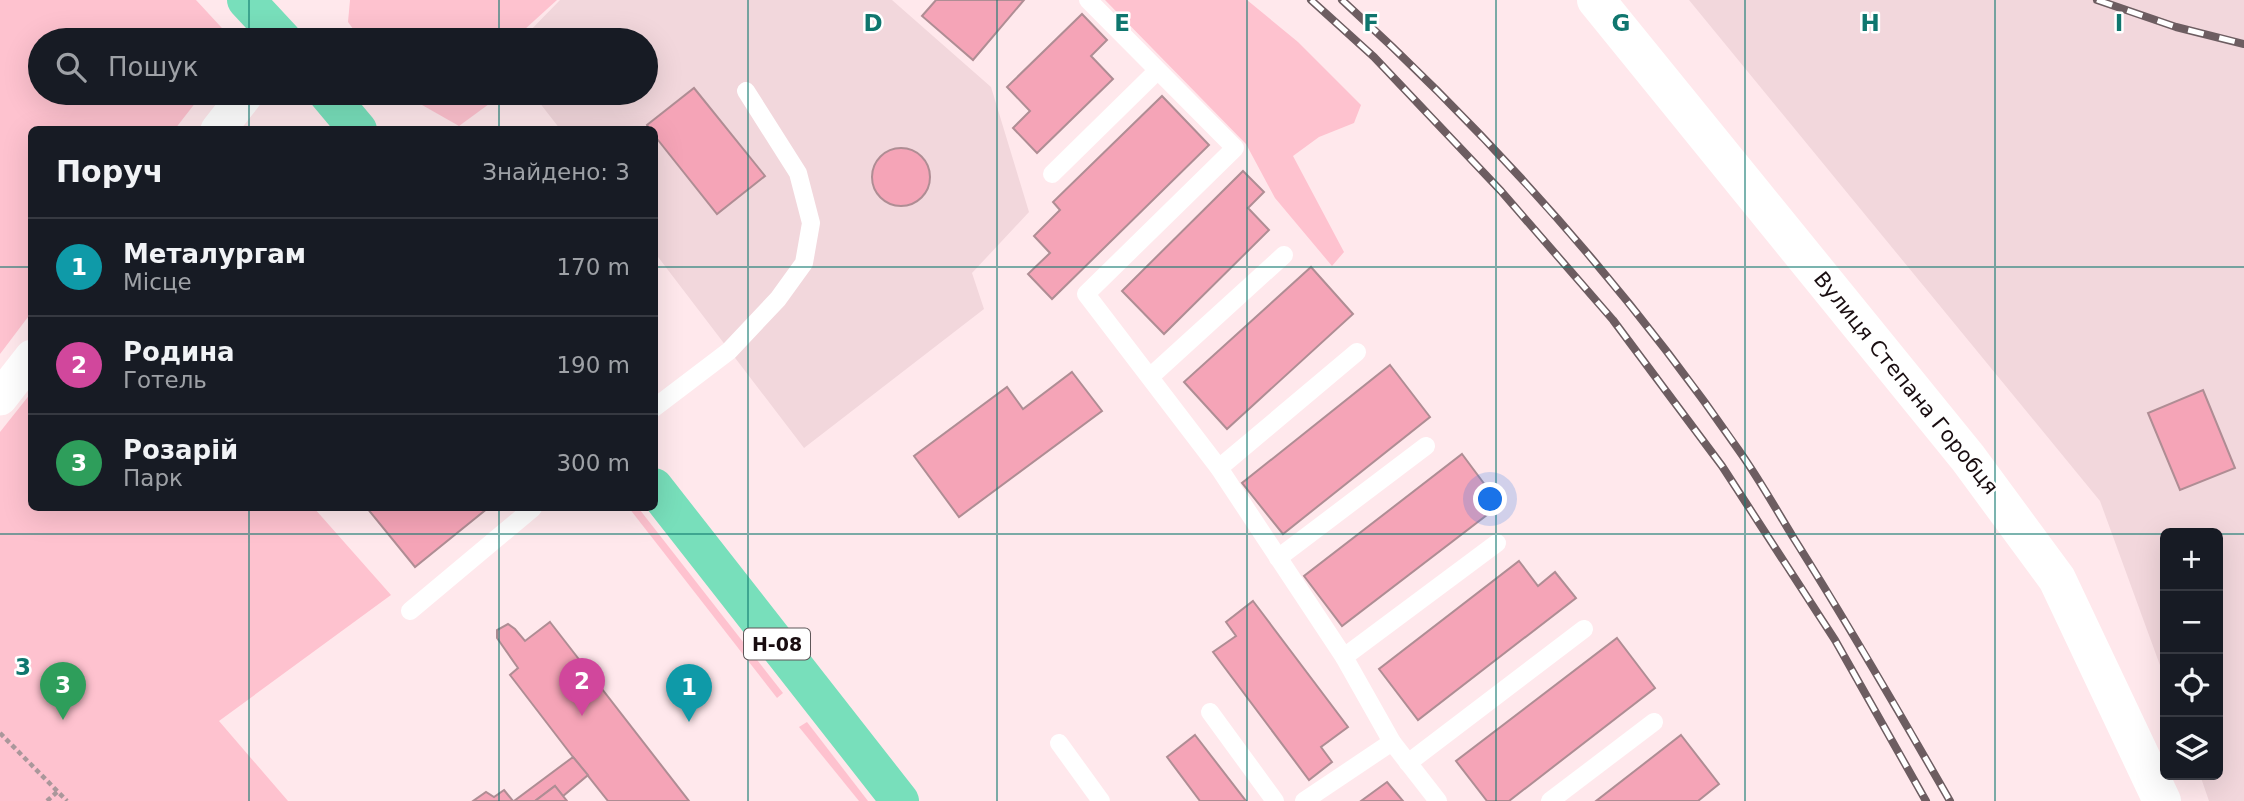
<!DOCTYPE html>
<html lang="uk">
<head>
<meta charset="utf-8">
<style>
	body { margin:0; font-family:"DejaVu Sans",sans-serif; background:#242831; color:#f1f3f6 }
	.controls { position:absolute; right:21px; bottom:21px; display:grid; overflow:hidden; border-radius:10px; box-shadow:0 7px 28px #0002 }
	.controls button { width:63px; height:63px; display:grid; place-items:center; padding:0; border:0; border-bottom:2px solid #363941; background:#171b24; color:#f1f3f6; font:35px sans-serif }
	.you { position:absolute; left:1491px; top:500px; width:24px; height:24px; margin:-18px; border:5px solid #fff; border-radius:50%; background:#1a73e8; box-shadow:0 0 0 10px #1a73e833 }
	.badge { display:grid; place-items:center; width:46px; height:46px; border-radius:50%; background:#d93025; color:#fff; font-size:23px; font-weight:700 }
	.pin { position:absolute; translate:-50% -58px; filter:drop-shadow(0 2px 4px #0008) }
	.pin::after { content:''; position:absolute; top:37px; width:24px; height:21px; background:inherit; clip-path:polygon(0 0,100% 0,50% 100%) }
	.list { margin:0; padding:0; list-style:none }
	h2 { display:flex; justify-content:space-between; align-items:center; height:91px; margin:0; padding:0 28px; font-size:30px }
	h2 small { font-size:23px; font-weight:400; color:#9ea1a6 }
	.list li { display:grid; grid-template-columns:46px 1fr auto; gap:21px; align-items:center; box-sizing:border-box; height:98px; padding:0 28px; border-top:2px solid #363941 }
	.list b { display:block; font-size:26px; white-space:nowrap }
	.list p { margin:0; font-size:23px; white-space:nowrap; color:#9ea1a6 }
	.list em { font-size:23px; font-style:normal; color:#9ea1a6 }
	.icon { flex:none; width:38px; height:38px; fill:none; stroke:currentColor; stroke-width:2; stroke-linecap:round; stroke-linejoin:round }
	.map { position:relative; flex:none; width:2244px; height:801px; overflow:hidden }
	.search { position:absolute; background:#171b24; box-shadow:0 7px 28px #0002; left:28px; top:28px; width:630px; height:77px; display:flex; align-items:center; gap:18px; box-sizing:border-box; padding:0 24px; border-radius:38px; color:#9ea1a6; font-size:26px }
	.panel { position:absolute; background:#171b24; box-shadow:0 7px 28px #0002; left:28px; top:126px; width:630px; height:385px; border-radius:10px }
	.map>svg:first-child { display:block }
</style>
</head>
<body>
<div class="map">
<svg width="2244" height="801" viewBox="0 0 2244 801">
	<rect width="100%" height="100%" fill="#ffe8ec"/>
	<g fill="#f2d7dc">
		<path d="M560 0H892L991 87 1029 212 972 273 984 309 804 448 655 253 654 130 560 129 532 93H646V40H521Z"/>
		<path d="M1689 0H2244V801H2209L2200 775H2218V533H2165V679L2100 501Z"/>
	</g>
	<g fill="#fec2cf">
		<path d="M0 0H196L233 40H40V93H203L175 129 32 130 31 313 0 354Z"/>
		<path d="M350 0H557L513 40H361L348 22Z"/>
		<path d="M1105 0H1247L1298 42 1361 105 1354 123 1319 137 1293 156 1344 252 1332 266 1275 198 1246 144Z"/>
		<path d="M401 93H504L459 126Z"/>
		<path d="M31 393 32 508H314L391 595 219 721 288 801H0V432Z"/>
		<path d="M629 508H637L640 510 783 693 777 698Z"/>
		<path d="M807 722 868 801H859L799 727Z"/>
	</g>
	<g fill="#f5a4b7" stroke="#af8d94" stroke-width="2">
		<path d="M936 0H1024L973 60 922 16Z"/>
		<path d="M1082 14 1107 40 1091 56 1113 79 1037 153 1013 128 1030 111 1007 87Z"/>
		<path d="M694 88 765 176 717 214 654 135V130H650L647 125Z"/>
		<path d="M1162 96 1209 145 1052 299 1028 274 1050 253 1034 236 1060 210 1053 202Z"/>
		<circle cx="901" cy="177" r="29"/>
		<path d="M1243 171 1264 192 1248 208 1269 230 1164 334 1122 291Z"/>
		<path d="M1311 267 1353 314 1227 429 1184 382Z"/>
		<path d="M1390 365 1430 417 1283 534 1242 483Z"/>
		<path d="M1072 372 1102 411 959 517 914 456 1007 387 1023 409Z"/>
		<path d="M2203 390 2235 468 2180 490 2148 413Z"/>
		<path d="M1462 454 1500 505 1342 626 1304 576Z"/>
		<path d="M367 508H488L415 567Z"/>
		<path d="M1519 561 1538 586 1555 572 1576 598 1418 720 1379 669Z"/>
		<path d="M1253 601 1348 727 1321 747 1332 762 1309 780 1213 652 1236 636 1226 622Z"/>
		<path d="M550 622 689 801H608L573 757 510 675 518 668 497 638V630L508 624 515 629 525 641Z"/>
		<path d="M1617 638 1655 688 1509 801H1487L1456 761Z"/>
		<path d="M1195 735 1246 801H1200L1167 757Z"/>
		<path d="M1681 735 1719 784 1698 801H1596Z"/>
		<path d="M573 757 588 775 563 796 555 786 535 801H514Z"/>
		<path d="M1387 782 1403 801H1361Z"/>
		<path d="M555 786 567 801H535Z"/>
		<path d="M504 790 513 801H473L486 792 494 797Z"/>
	</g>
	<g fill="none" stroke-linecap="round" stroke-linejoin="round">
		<g stroke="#aa979b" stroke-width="4.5" stroke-dasharray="5 3.5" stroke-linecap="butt">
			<path d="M566 508 568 509"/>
			<path d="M0 733 67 801"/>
			<path d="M47 801 57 792"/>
		</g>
		<g stroke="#fff" stroke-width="18">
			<path d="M1088 0 1235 148 1086 294 1219 468 1344 657 1392 742"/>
			<path d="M1052 174 1157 71"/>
			<path d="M1150 377 1284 255"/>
			<path d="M654 408 729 351 778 299 804 263 811 223 798 173 746 91"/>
			<path d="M1219 468 1357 352"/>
			<path d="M1278 558 1426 446"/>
			<path d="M410 611 533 508"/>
			<path d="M1344 657 1497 543"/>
			<path d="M1210 712 1275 801"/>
			<path d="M1059 743 1101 801"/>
			<path d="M1408 763 1584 629"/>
			<path d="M1304 801 1392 742 1438 801"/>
			<path d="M1550 801 1654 722"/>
		</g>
		<g stroke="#fff" stroke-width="35">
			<path d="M218 130 247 93"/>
			<path d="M0 398 32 357"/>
		</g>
		<path stroke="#fff" stroke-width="38" d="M1596 0 1968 458 2057 579 2162 801"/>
		<g stroke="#78dfbb" stroke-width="38">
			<path d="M246 0 283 40"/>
			<path d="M327 93 358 130"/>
			<path d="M654 487 900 801"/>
		</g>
		<g stroke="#6d5d61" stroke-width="8">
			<g id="rail">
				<path d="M1311 0 1374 57 1501 191 1613 320 1722 466 1835 640 1926 801"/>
				<path d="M1342 0C1489 134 1627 288 1740 452 1759 479 1776 509 1793 537 1848 624 1899 712 1950 801"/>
				<path d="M2097 0 2176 27 2244 44"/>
			</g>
		</g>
		<use href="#rail" stroke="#fff" stroke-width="5" stroke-dasharray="16" stroke-linecap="butt"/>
	</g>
	<path fill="none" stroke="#0f766e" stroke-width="2" stroke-opacity="0.55" d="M249 0V40M499 0V40M748 0V801M997 0V801M1247 0V801M1496 0V801M1745 0V801M1995 0V801M249 93V130M499 93V130M0 267H32M654 267H2244M249 508V801M499 508V801M0 534H2165M2218 534H2244"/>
	<g text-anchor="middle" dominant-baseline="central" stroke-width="5" stroke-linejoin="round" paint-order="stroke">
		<rect fill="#fff" stroke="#5e5658" stroke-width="2" x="744" y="628.5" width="66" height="31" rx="5"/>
		<g font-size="19" font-weight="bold" fill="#190d10">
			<text x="777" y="644">Н-08</text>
		</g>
		<g font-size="21" fill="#190d10" stroke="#fff">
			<text transform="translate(1906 383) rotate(51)">Вулиця Степана Горобця</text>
		</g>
	</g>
	<g font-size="23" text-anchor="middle" font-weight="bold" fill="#0f766e" stroke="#fff" stroke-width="5" stroke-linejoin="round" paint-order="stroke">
		<text x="873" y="31">D</text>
		<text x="1122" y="31">E</text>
		<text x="1371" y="31">F</text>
		<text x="1621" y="31">G</text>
		<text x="1870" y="31">H</text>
		<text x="2119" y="31">I</text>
		<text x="23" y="675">3</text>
	</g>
</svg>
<div class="controls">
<button>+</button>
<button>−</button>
<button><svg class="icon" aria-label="locate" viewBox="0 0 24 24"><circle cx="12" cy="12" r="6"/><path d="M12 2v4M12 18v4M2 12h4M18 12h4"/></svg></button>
<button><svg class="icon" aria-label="layers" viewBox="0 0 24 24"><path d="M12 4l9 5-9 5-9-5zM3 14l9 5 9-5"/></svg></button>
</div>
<div class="you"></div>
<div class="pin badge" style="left:689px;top:722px;background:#0f9aa8">1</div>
<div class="pin badge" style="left:582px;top:716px;background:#d1479c">2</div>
<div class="pin badge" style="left:63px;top:720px;background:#2e9e5b">3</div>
<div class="search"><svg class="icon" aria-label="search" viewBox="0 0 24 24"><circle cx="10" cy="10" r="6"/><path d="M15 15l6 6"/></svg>Пошук</div>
<section class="panel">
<h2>Поруч<small>Знайдено: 3</small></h2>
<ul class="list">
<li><span class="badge" style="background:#0f9aa8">1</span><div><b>Металургам</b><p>Місце</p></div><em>170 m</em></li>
<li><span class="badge" style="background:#d1479c">2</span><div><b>Родина</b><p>Готель</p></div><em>190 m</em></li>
<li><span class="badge" style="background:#2e9e5b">3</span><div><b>Розарій</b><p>Парк</p></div><em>300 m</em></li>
</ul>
</section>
</div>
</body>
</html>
